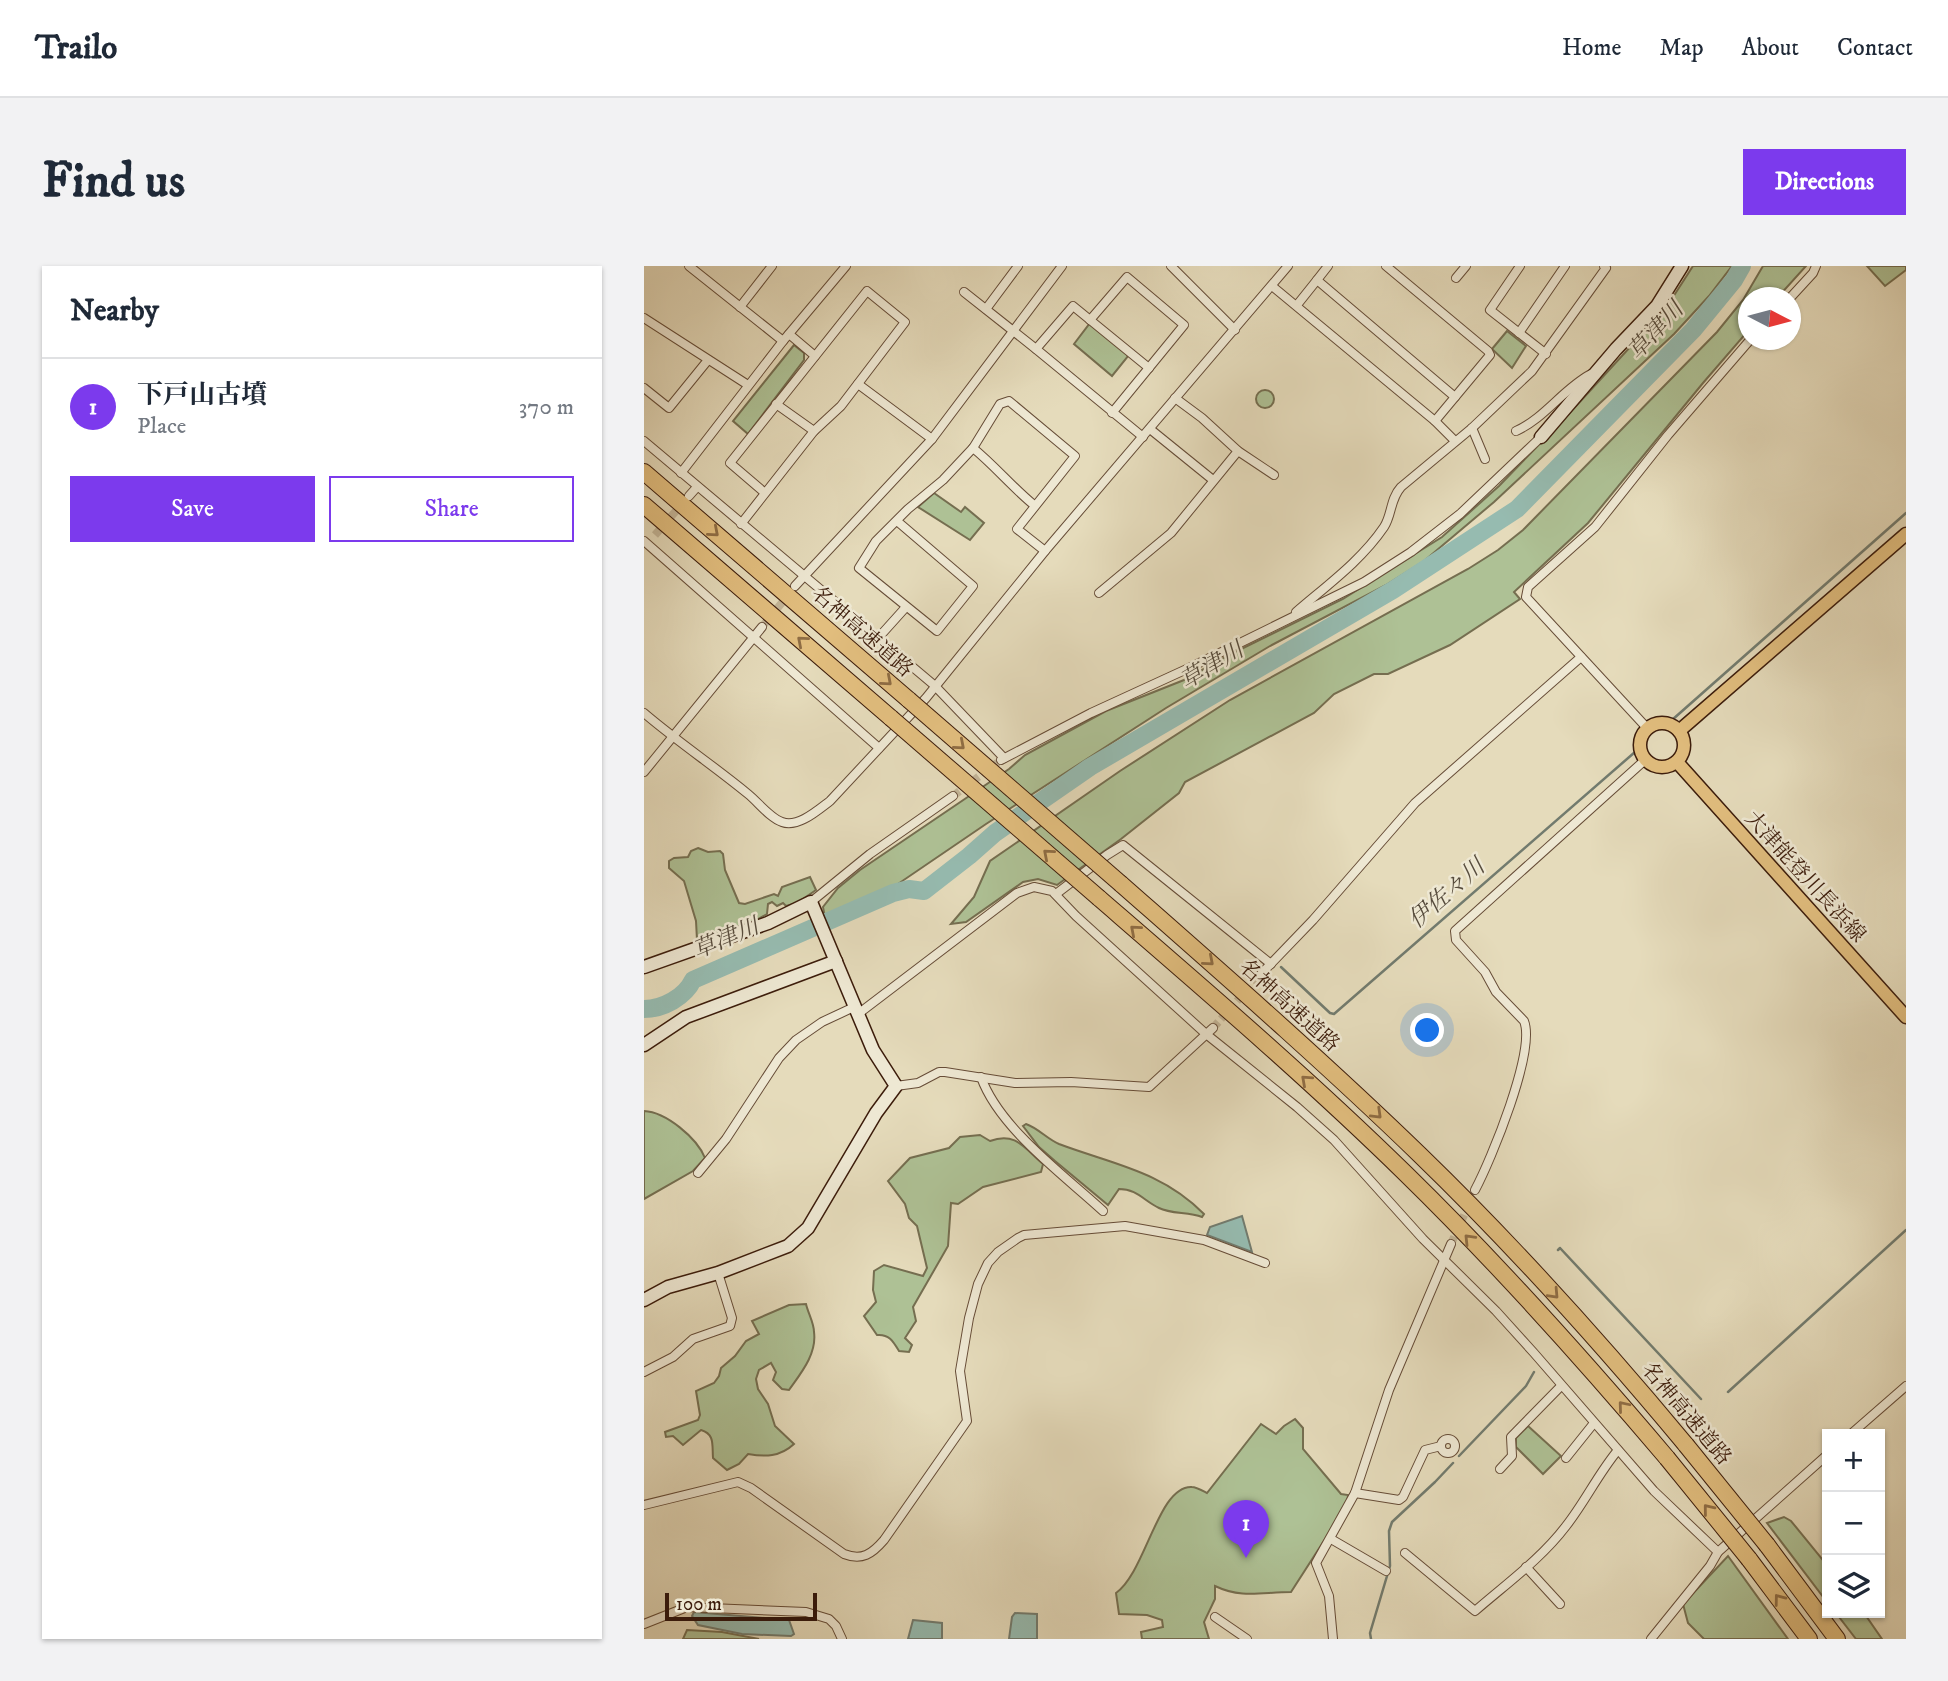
<!DOCTYPE html>
<html lang="en">
<head>
<meta charset="utf-8">
<style>
	body { margin:0; font-family:"IM FELL DW Pica","Noto Serif JP",serif; background:#f2f2f3; color:#1f2937 }
	.controls { position:absolute; right:21px; bottom:21px; display:grid; overflow:hidden; border-radius:0px; box-shadow:0 2px 5px #0004 }
	.controls button { width:63px; height:63px; display:grid; place-items:center; padding:0; border:0; border-bottom:2px solid #e0e1e3; background:#fff; color:#1f2937; font:35px sans-serif }
	.compass { position:absolute; left:1094px; top:21px; width:63px; height:63px; border-radius:50%; background:#fff; box-shadow:0 2px 5px #0004; rotate:96deg }
	.scale { position:absolute; left:21px; bottom:18px; width:152px; box-sizing:border-box; padding-left:7px; border:4px solid #3c1c0b; border-top:0; font-size:19px; line-height:24px; white-space:nowrap; color:#3c1c0b; -webkit-text-stroke:5px #eee8d3; paint-order:stroke }
	.you { position:absolute; left:784px; top:765px; width:24px; height:24px; margin:-18px; border:5px solid #fff; border-radius:50%; background:#1a73e8; box-shadow:0 0 0 10px #1a73e833 }
	.badge { display:grid; place-items:center; width:46px; height:46px; border-radius:50%; background:#7c3aed; color:#fff; font-size:23px; font-weight:700 }
	.pin { position:absolute; translate:-50% -58px; filter:drop-shadow(0 2px 4px #0008) }
	.pin::after { content:''; position:absolute; top:37px; width:24px; height:21px; background:inherit; clip-path:polygon(0 0,100% 0,50% 100%) }
	.list { margin:0; padding:0; list-style:none }
	h2 { display:flex; justify-content:space-between; align-items:center; height:91px; margin:0; padding:0 28px; font-size:30px }
	h2 small { font-size:23px; font-weight:400; color:#747a83 }
	.list li { display:grid; grid-template-columns:46px 1fr auto; gap:21px; align-items:center; box-sizing:border-box; height:98px; padding:0 28px; border-top:2px solid #e0e1e3 }
	.list b { display:block; font-size:26px; white-space:nowrap }
	.list p { margin:0; font-size:23px; white-space:nowrap; color:#747a83 }
	.list em { font-size:23px; font-style:normal; color:#747a83 }
	.actions { display:flex; gap:14px; padding:21px 28px }
	.actions a { flex:1; padding:16px 0; border:2px solid #7c3aed; border-radius:0px; text-align:center; font-size:24px; color:#7c3aed }
	.actions .main { background:#7c3aed; color:#fff }
	.icon { flex:none; width:38px; height:38px; fill:none; stroke:currentColor; stroke-width:2; stroke-linecap:round; stroke-linejoin:round }
	.map { position:relative; flex:none; width:1262px; height:1373px; overflow:hidden; border-radius:0px }
	header { display:flex; align-items:center; gap:42px; box-sizing:border-box; height:98px; padding:0 35px; background:#fff; border-bottom:2px solid #e0e1e3 }
	header strong { font-size:33px }
	nav { display:flex; gap:38px; margin-inline-start:auto; font-size:24px }
	.intro { display:flex; align-items:center; justify-content:space-between; box-sizing:border-box; height:168px; padding:0 42px }
	h1 { margin:0; font-size:49px }
	.button { padding:18px 32px; border-radius:0px; background:#7c3aed; color:#fff; font-size:24px; font-weight:700 }
	main { display:flex; gap:42px; padding:0 42px }
	aside { flex:1; background:#fff; border-radius:0px; box-shadow:0 2px 5px #0004 }
	.map>svg:first-child { display:block }
</style>
</head>
<body>
<header>
<strong>Trailo</strong>
<nav><a>Home</a><a>Map</a><a>About</a><a>Contact</a></nav>
</header>
<div class="intro"><h1>Find us</h1><a class="button">Directions</a></div>
<main>
<aside>
<h2>Nearby<small></small></h2>
<ul class="list">
<li><span class="badge">1</span><div><b>下戸山古墳</b><p>Place</p></div><em>370 m</em></li>
</ul>
<div class="actions"><a class="main">Save</a><a>Share</a></div>
</aside>
<div class="map">
<svg width="1262" height="1373" viewBox="0 0 1262 1373">
	<rect width="100%" height="100%" fill="#e5dbbb"/>
	<filter id="stains"><feTurbulence type="fractalNoise" baseFrequency=".00286" numOctaves="4"/><feColorMatrix values="0 0 0 0 .2 0 0 0 0 .09 0 0 0 0 .02 0 0 0 .5 -.17"/></filter>
	<radialGradient id="worn" r=".72"><stop offset=".6" stop-color="#630" stop-opacity="0"/><stop offset="1" stop-color="#630" stop-opacity=".3"/></radialGradient>
	<g fill="#aec195" stroke="#756e50" stroke-width="2">
		<path d="M1049 0H1088L1065 30 1030 68 850 236 780 295 742 319 626 380 522 442 342 558 251 620 181 652 179 641 194 622 216 604 365 503 381 489 462 445 540 414 587 388 699 333 798 271 855 220 933 139 1022 42Z"/>
		<path d="M1119 0H1162L1134 31 1104 32V65L1059 117 944 257 870 326 876 333 806 379 744 408H730L690 428 670 447 541 516 535 527 477 573 413 619 394 613 379 616 322 656 307 658 330 631 346 595 476 505 586 434 824 303 854 284 879 264 1073 66 1099 34Z"/>
		<path d="M1223 0H1262V4L1241 20Z"/>
		<path d="M446 57 485 89 468 110 430 78Z"/>
		<path d="M863 65 882 80 868 102 848 83Z"/>
		<path d="M150 79 160 87V94L104 168 89 155Z"/>
		<circle cx="621" cy="133" r="9"/>
		<path d="M290 227 317 246 321 241 340 257 326 274 274 241Z"/>
		<path d="M54 582 64 586 76 585 79 588 81 604 95 637 101 638 130 628 134 630 138 621 166 611 172 624 153 637 142 640 139 637 133 640 128 636 124 638 123 648 107 657 53 674 52 655 40 615 25 602V595L30 592 44 591 47 585Z"/>
		<path d="M0 845C22 846 53 872 61 892L49 905 0 933Z"/>
		<path d="M382 858C394 862 403 873 415 878 468 898 518 905 560 948L558 951C544 946 527 948 515 942 500 935 493 923 475 923L464 939 411 895 395 881 379 860Z"/>
		<path d="M336 869 346 875C372 865 381 883 399 898L397 906 339 921 314 938 307 937 304 980 269 1041 272 1055 261 1072 268 1079 265 1086 255 1085C249 1075 245 1068 233 1069L220 1050 232 1036 229 1024 230 1005 240 999 279 1010 283 1002 273 960 265 952 261 938 244 915 266 892 305 882 316 871Z"/>
		<path d="M162 1038C164 1047 170 1057 170 1066 173 1088 157 1107 145 1124L138 1123 129 1114 132 1106 127 1097 115 1104 112 1113 114 1123 124 1138 131 1160 150 1178C136 1191 121 1191 104 1188L95 1198 83 1204 69 1192C68 1179 71 1168 57 1164L39 1179 29 1170 22 1171 21 1166 54 1154 56 1149 52 1125 70 1117 75 1110 77 1102 91 1090 102 1075 115 1068 108 1055 145 1039Z"/>
		<path d="M651 1153 659 1162V1183L697 1228 704 1229 703 1239 647 1326C618 1326 598 1333 571 1320V1333L560 1356 565 1373H498L497 1366 519 1361 518 1354 503 1349 475 1348 472 1327C502 1306 514 1219 548 1221 552 1221 559 1225 563 1227L617 1158 632 1168 640 1160Z"/>
		<path d="M884 1160 917 1190 899 1208 872 1181V1172Z"/>
		<path d="M1140 1251 1147 1255 1183 1299V1336L1123 1257Z"/>
		<path d="M1084 1290 1144 1373H1060L1044 1357 1039 1338Z"/>
		<path d="M1192 1347H1220L1238 1373H1212Z"/>
		<path d="M43 1364 78 1366 115 1373H39Z"/>
	</g>
	<g fill="#96bbb0" stroke="#727b6e" stroke-width="2">
		<path d="M598 950 608 986 563 969 566 961Z"/>
		<path d="M50 1346 145 1354 150 1368 147 1370 98 1368 54 1359 48 1350Z"/>
		<path d="M371 1347 393 1348V1373H365L368 1351Z"/>
		<path d="M269 1354 298 1357V1373H264Z"/>
	</g>
	<g fill="none" stroke-linecap="round" stroke-linejoin="round">
		<g stroke="#727b6e" stroke-width="2.5">
			<path d="M1028 454 1262 247"/>
			<path d="M637 701 686 747 690 748 991 486"/>
			<path d="M914 984 916 982 1057 1133"/>
			<path d="M1084 1126 1262 964"/>
			<path d="M815 1190 882 1120 890 1106"/>
			<path d="M727 1373 726 1367 746 1300 745 1265 748 1256 791 1216 809 1197"/>
		</g>
		<path stroke="#96bbb0" stroke-width="18" d="M0 743C19 743 41 731 49 714L249 627 265 623 280 625 325 590 351 567 446 501 749 324 873 243 1049 64 1090 14 1098 0"/>
		<g stroke="#c3b598" stroke-width="8" stroke-dasharray="8 4" stroke-linecap="butt">
			<path d="M11 269 38 238"/>
			<path d="M118 361 145 328"/>
			<path d="M309 530 357 494"/>
			<path d="M569 762 617 708"/>
			<path d="M807 978 826 936"/>
		</g>
		<g stroke="#664c37" stroke-width="10">
			<g id="street">
				<path d="M45 0 139 75"/>
				<path d="M527 0 591 64"/>
				<path d="M742 0 844 85 846 89 791 155"/>
				<path d="M876 0 846 44 902 88"/>
				<path d="M812 12 822 0"/>
				<path d="M673 14 684 0"/>
				<path d="M628 20 791 155 811 175"/>
				<path d="M320 26 392 83 499 171"/>
				<path d="M1146 32 1169 7 1172 0"/>
				<path d="M653 39 673 14 811 131"/>
				<path d="M96 41 128 0"/>
				<path d="M342 43 374 0"/>
				<path d="M0 52 104 119"/>
				<path d="M446 54 483 11 540 59 468 147"/>
				<path d="M875 67 921 0"/>
				<path d="M145 68 171 90"/>
				<path d="M392 83 429 40 505 102"/>
				<path d="M214 118 288 173"/>
				<path d="M0 122 25 142 64 94"/>
				<path d="M531 132 558 152 594 185 630 209"/>
				<path d="M132 138 170 165"/>
				<path d="M828 162 841 193"/>
				<path d="M506 163 569 214"/>
				<path d="M872 165C901 152 919 123 947 108"/>
				<path d="M0 175 290 419 360 492"/>
				<path d="M329 182C351 200 368 221 390 239"/>
				<path d="M37 207 139 75 202 0"/>
				<path d="M45 230 53 221"/>
				<path d="M253 255 329 320 293 365 215 302 232 275 264 243 299 214 329 182 356 138 365 135 431 190 373 263 401 285"/>
				<path d="M97 258 170 165 197 140 261 56 223 25 86 197 121 227"/>
				<path d="M0 275 235 482"/>
				<path d="M151 320 288 173 418 0"/>
				<path d="M455 327 527 267 594 185"/>
				<path d="M652 346C682 320 717 295 740 261 748 249 746 233 757 221L828 162 888 105 962 2 960 0"/>
				<path d="M235 371 262 341"/>
				<path d="M0 447C34 476 70 500 104 528 114 536 126 552 138 556 154 562 174 544 186 535L282 432 401 285 644 0"/>
				<path d="M1003 462 882 331 884 321 951 261 1024 169 1106 74"/>
				<path d="M357 494 447 447 545 402 720 316 767 286 816 248 897 171"/>
				<path d="M0 506 118 361"/>
				<path d="M412 628 463 589 479 579 627 698"/>
				<path d="M167 636 226 588 309 530"/>
				<path d="M617 708 669 654 771 537 937 391"/>
				<path d="M214 748 373 627 390 621 408 625 432 650 562 768 653 841 690 874 779 973 852 1045 890 1087 1010 1225 1074 1286"/>
				<path d="M337 811C355 862 420 909 459 945"/>
				<path d="M252 820 274 817 295 806H301L371 817 427 816 505 821 569 762"/>
				<path d="M54 907 82 873 135 792 152 774 178 756 210 741"/>
				<path d="M831 924C847 894 892 785 880 755L852 726 841 706 812 674 811 665 1001 494"/>
				<path d="M0 1106 29 1091 49 1073 86 1060 88 1052 74 1007"/>
				<path d="M1207 1168 1262 1120"/>
				<circle cx="804" cy="1180" r="7"/>
				<path d="M922 1192 950 1157"/>
				<path d="M856 1203 868 1190 867 1171 917 1120"/>
				<path d="M711 1227 755 1234 759 1231 781 1184 797 1180"/>
				<path d="M0 1239 94 1216 107 1222 200 1288C218 1295 228 1288 240 1274L323 1155 316 1105 325 1052 334 1018 344 997 354 986 374 972 380 969 481 960 560 974 621 997"/>
				<path d="M687 1273 742 1305"/>
				<path d="M761 1287 831 1345C862 1318 897 1293 922 1260 941 1236 954 1208 974 1184"/>
				<path d="M882 1301 916 1338"/>
				<path d="M571 1351 603 1373"/>
				<path d="M0 1358 43 1341 162 1346 185 1353 192 1360 198 1373"/>
				<path d="M689 1373 685 1330 672 1297 711 1227 745 1124 807 978"/>
				<path d="M1007 1373 1066 1300 1074 1286 1183 1189"/>
			</g>
		</g>
		<g stroke="#3c1c0b" stroke-width="15">
			<g id="secondary">
				<path d="M897 171 972 83 1013 40 1038 0"/>
				<path d="M0 701 124 657 167 636 229 784 252 820 232 847 164 962 144 980 74 1007 24 1021 0 1034"/>
				<path d="M0 779 42 751 192 695"/>
			</g>
		</g>
		<g stroke="#3c1c0b" stroke-width="15">
			<g id="primary">
				<circle cx="1018" cy="479" r="22"/>
				<path d="M1035 465 1262 268"/>
				<path d="M1033 496 1262 751"/>
			</g>
		</g>
		<g stroke="#3c1c0b" stroke-width="18">
			<g id="highway">
				<path d="M0 206 265 434"/>
				<path d="M0 239 247 452"/>
				<path d="M477 618C578 707 679 795 776 889 870 980 958 1078 1042 1179"/>
				<path d="M455 632C559 722 664 812 762 908 854 998 940 1094 1023 1192"/>
				<path d="M1123 1279 1193 1373"/>
				<path d="M1105 1293 1165 1373"/>
			</g>
		</g>
		<use href="#street" stroke="#eee8d3" stroke-width="8"/>
		<use href="#secondary" stroke="#eee8d3" stroke-width="12"/>
		<use href="#primary" stroke="#e2be7e" stroke-width="12"/>
		<use href="#highway" stroke="#e2be7e" stroke-width="16"/>
		<g stroke="#3c1c0b" stroke-width="18" stroke-linecap="butt">
			<g id="highway-bridge">
				<path d="M265 434 477 618"/>
				<path d="M247 452 455 632"/>
				<path d="M1042 1179 1123 1279"/>
				<path d="M1023 1192 1105 1293"/>
			</g>
		</g>
		<use href="#highway-bridge" stroke="#e2be7e" stroke-width="16"/>
	</g>
	<defs><path id="oneway-chevron" d="M-2-3.5L2.5 0L-2 3.5" fill="none" stroke-width="1.6" stroke-linecap="round" stroke-linejoin="round" transform="scale(1.75)"/></defs>
	<g stroke="#8f6d44">
		<use href="#oneway-chevron" transform="translate(70 266) rotate(41)"/>
		<use href="#oneway-chevron" transform="translate(158 375) rotate(-139)"/>
		<use href="#oneway-chevron" transform="translate(243 415) rotate(41)"/>
		<use href="#oneway-chevron" transform="translate(316 479) rotate(41)"/>
		<use href="#oneway-chevron" transform="translate(404 588) rotate(-139)"/>
		<use href="#oneway-chevron" transform="translate(491 664) rotate(-139)"/>
		<use href="#oneway-chevron" transform="translate(565 695) rotate(41)"/>
		<use href="#oneway-chevron" transform="translate(662 814) rotate(-138)"/>
		<use href="#oneway-chevron" transform="translate(733 848) rotate(44)"/>
		<use href="#oneway-chevron" transform="translate(825 973) rotate(-134)"/>
		<use href="#oneway-chevron" transform="translate(910 1028) rotate(47)"/>
		<use href="#oneway-chevron" transform="translate(979 1140) rotate(-130)"/>
		<use href="#oneway-chevron" transform="translate(1064 1243) rotate(-129)"/>
		<use href="#oneway-chevron" transform="translate(1135 1333) rotate(-127)"/>
	</g>
	<g text-anchor="middle" dominant-baseline="central" stroke-width="5" stroke-linejoin="round" paint-order="stroke">
		<g font-size="21" fill="#3c1c0b" stroke="#eee8d3">
			<text transform="translate(218 366) rotate(41)">名神高速道路</text>
			<text transform="translate(1161 611) rotate(48)">大津能登川長浜線</text>
			<text transform="translate(645 740) rotate(42)">名神高速道路</text>
			<text transform="translate(1042 1148) rotate(50)">名神高速道路</text>
		</g>
		<g font-size="23" font-style="italic" fill="#574c3d" stroke="#eee8d3">
			<text transform="translate(1012 65) rotate(-47)">草津川</text>
			<text transform="translate(568 400) rotate(-31)">草津川</text>
			<text transform="translate(803 628) rotate(-41)">伊佐々川</text>
			<text transform="translate(82 673) rotate(-23)">草津川</text>
		</g>
	</g>
	<rect width="100%" height="100%" filter="url(#stains)"/>
	<rect width="100%" height="100%" fill="url(#worn)"/>
</svg>
<div class="controls">
<button>+</button>
<button>−</button>
<button><svg class="icon" aria-label="layers" viewBox="0 0 24 24"><path d="M12 4l9 5-9 5-9-5zM3 14l9 5 9-5"/></svg></button>
</div>
<svg class="compass" viewBox="-18 -18 36 36"><path d="M0-13l5 13h-10z" fill="#e53935"/><path d="M0 13l5-13h-10z" fill="#747a83"/></svg>
<div class="scale">100 m</div>
<div class="you"></div>
<div class="pin badge" style="left:602px;top:1292px">1</div>
</div>
</main>
</body>
</html>
